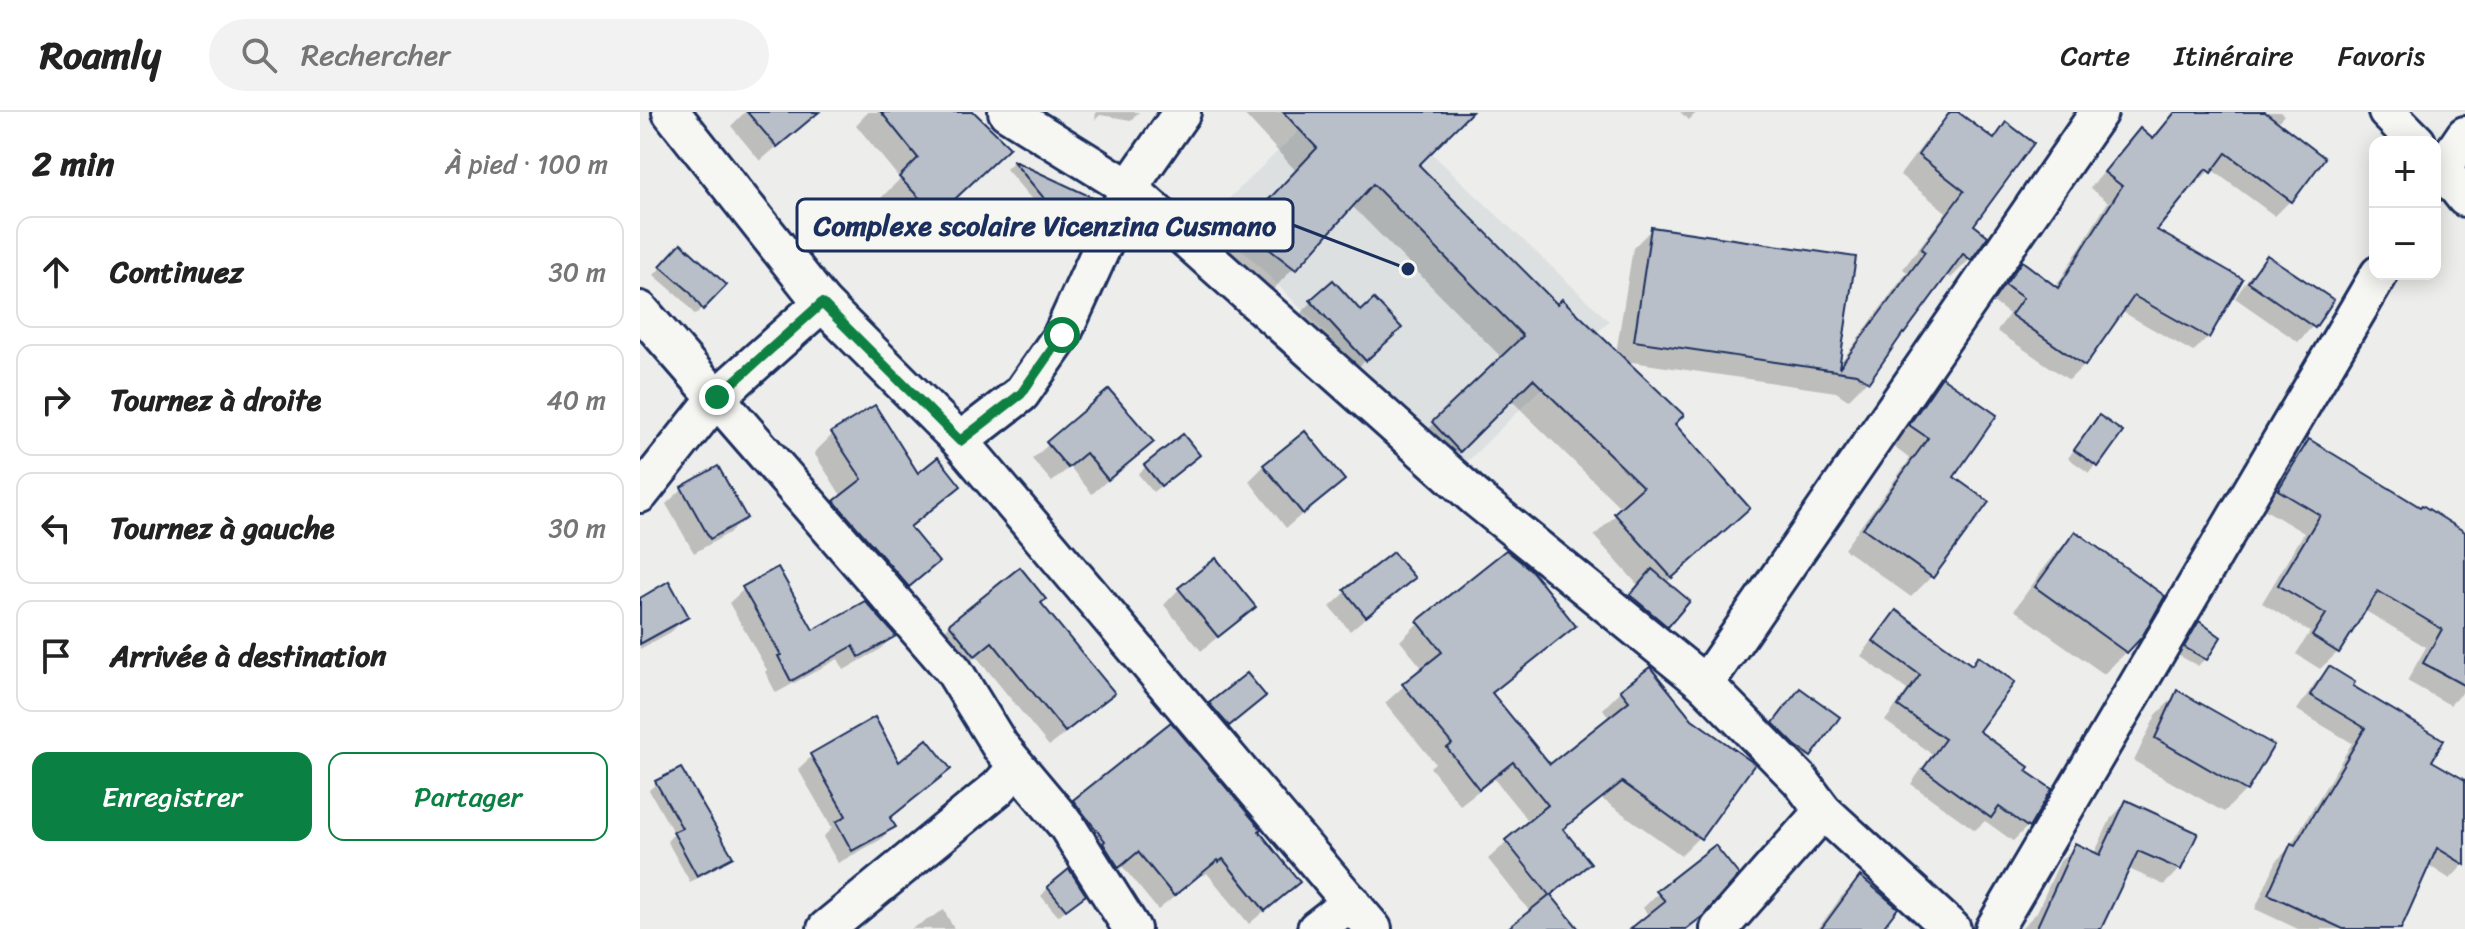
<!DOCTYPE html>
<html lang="fr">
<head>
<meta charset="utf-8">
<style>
	body { margin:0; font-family:Sriracha,sans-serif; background:#f2f2f2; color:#222 }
	.controls { position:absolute; right:24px; top:24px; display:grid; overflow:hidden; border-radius:16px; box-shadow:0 4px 20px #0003 }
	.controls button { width:72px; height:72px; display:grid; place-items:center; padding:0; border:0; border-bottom:2px solid #e0e0e0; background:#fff; color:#222; font:40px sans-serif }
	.stop { position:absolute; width:24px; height:24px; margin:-18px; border:6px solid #0b8043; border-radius:50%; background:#fff }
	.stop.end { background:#0b8043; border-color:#fff; box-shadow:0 2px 8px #0008 }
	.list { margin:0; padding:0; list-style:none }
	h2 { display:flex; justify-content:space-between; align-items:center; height:104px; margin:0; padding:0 32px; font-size:34px }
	h2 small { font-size:26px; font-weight:400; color:#767676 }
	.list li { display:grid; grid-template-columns:52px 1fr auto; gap:24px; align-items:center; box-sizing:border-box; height:112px; margin:0 16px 16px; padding:0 16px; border:2px solid #e0e0e0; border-radius:16px }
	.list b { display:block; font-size:30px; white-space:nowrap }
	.list em { font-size:26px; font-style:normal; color:#767676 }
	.actions { display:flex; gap:16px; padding:24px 32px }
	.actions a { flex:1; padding:18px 0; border:2px solid #0b8043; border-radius:16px; text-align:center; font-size:28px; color:#0b8043 }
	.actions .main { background:#0b8043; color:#fff }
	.icon { flex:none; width:44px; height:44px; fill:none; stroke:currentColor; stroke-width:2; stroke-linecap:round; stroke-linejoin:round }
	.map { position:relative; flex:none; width:1825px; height:817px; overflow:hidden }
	header { display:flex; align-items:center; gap:48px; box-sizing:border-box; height:112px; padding:0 40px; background:#fff; border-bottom:2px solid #e0e0e0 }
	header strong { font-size:38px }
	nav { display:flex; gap:44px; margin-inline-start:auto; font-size:28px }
	.search { width:560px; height:72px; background:#f2f2f2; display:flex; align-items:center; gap:20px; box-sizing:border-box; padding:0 28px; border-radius:44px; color:#767676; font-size:30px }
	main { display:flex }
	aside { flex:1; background:#fff }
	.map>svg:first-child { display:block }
</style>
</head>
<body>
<header>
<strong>Roamly</strong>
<div class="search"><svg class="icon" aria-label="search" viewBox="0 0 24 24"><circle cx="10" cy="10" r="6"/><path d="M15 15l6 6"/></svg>Rechercher</div>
<nav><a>Carte</a><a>Itinéraire</a><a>Favoris</a></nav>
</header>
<main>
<aside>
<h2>2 min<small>À pied · 100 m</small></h2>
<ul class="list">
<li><svg class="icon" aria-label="ahead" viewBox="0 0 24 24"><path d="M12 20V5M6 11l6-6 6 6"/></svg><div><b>Continuez</b></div><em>30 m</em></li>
<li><svg class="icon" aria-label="right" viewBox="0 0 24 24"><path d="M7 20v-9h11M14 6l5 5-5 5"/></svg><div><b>Tournez à droite</b></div><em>40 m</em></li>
<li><svg class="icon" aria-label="left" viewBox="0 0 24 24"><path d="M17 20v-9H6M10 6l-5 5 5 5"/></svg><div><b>Tournez à gauche</b></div><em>30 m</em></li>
<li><svg class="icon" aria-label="arrive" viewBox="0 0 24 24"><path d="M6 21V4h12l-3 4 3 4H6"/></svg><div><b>Arrivée à destination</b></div></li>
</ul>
<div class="actions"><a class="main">Enregistrer</a><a>Partager</a></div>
</aside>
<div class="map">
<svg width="1825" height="817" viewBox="0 0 1825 817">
	<rect width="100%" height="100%" fill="#edeeec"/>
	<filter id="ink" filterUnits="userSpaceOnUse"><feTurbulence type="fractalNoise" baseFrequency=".0125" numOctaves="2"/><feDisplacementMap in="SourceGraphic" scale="16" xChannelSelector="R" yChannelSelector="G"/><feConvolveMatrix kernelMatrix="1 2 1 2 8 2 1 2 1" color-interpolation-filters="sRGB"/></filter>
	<g filter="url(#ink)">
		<path fill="#dde0e1" d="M678 0H748L969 209 820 357 570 105Z"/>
		<g fill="#0003">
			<path d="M105 0H177L120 49 91 14Z"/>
			<path d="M228 0H332L347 55 276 122 241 86 260 67 216 13Z"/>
			<path d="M456 0H499L491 8 460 3 455 8Z"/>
			<path d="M602 0H829L776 53 917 195 976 241 993 136 1012 117 1198 254 1267 160 1263 157 1306 100 1260 63 1294 18 1312 0 1352 28 1366 13 1331 113 1330 147 1311 166 1306 162 1227 269 1208 288 1196 280 985 249 1032 312 1086 417 1026 471 1027 514 1011 529 976 499 998 473 954 424 982 397 870 287 797 360 772 333 862 246 711 93 633 178 582 138 656 59Z"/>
			<path d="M1040 0H1057L1049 8Z"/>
			<path d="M1536 0H1640L1644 3 1637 11 1683 46 1650 89 1635 104 1571 57 1554 74 1551 72 1514 119 1568 225 1553 240 1481 199 1444 253 1429 268 1357 219 1369 202 1352 189 1367 167 1382 152 1415 176 1468 90 1450 76 1500 19 1512 28Z"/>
			<path d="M373 50 457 90 443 122 436 129 421 122 366 57Z"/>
			<path d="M41 134 84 173 55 203 42 187 14 163Z"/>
			<path d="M1627 146 1673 214 1658 230 1595 186 1612 161Z"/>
			<path d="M672 190 744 231 710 263 657 205Z"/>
			<path d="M1302 268 1311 365 1346 390 1291 465 1271 485 1204 437 1270 347 1251 333 1282 288Z"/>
			<path d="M469 280 511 330 452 382 430 355 412 370 392 347Z"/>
			<path d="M1459 305 1480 321 1449 361 1428 346Z"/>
			<path d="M193 322 277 364 319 373 270 417 297 450 249 493 176 410 202 385 174 341Z"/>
			<path d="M665 322 702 368 646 416 609 369 624 354Z"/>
			<path d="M1669 330 1825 423V578L1810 593 1767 569 1786 535 1724 498 1698 540 1680 557 1656 542 1670 520 1622 491 1664 421 1622 396 1652 347Z"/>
			<path d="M550 351 513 380 498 362 506 355Z"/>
			<path d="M78 357 104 406 89 421 54 441 26 392 42 377Z"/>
			<path d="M1435 422 1522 485 1486 540 1464 562 1374 498 1413 444Z"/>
			<path d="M866 440 933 513 915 531 851 583 909 655 970 607 963 597 981 579 1010 557 1059 725 1041 743 962 687 922 719 949 751 910 785 937 817H871L891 801 848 747 889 710 854 667 820 693 790 655 795 651 745 591 783 557 760 529 778 511Z"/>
			<path d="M576 448 613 495 561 539 524 493 539 477Z"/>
			<path d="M379 458 399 491 472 581 457 596 409 634 336 544 318 558 295 528 310 513Z"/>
			<path d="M772 466 710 519 690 495 706 480Z"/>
			<path d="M104 477 172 520 253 524 239 538 204 558 198 547 136 581 125 560 127 558 89 491Z"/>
			<path d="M0 488 47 504 31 520 0 537Z"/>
			<path d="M1256 500 1330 554 1338 546 1336 619 1383 659 1387 715 1373 729 1345 709 1335 718 1271 672 1292 642 1245 609 1267 578 1221 544 1242 515Z"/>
			<path d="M1560 512 1565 547 1558 554 1538 543 1552 519Z"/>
			<path d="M1689 556 1789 649 1825 671V751L1810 767 1788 753 1758 817H1658L1615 797 1637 748 1649 736 1712 631 1657 598 1675 571Z"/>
			<path d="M1160 578 1169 643 1154 659 1119 628 1145 594Z"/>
			<path d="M1538 581 1606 678 1584 700 1494 649 1516 603Z"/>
			<path d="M616 591 580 620 563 600 571 592Z"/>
			<path d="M530 613 658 770 609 812 567 761 563 764 562 762 518 798 482 754 463 770 419 704 434 689Z"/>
			<path d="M172 644 259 653 308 657 249 707 253 715 240 728 198 751 183 725 192 716 158 657Z"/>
			<path d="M17 671 90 744 83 752 50 770 27 729 34 722 9 678Z"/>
			<path d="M1486 691 1556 722 1539 757 1524 773 1487 756 1443 817H1381L1397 800 1420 749 1436 734 1454 742 1471 706Z"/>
			<path d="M1220 766 1240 817H1178L1201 785Z"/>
			<path d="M408 776 436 790 418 804 401 784Z"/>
			<path d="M1018 781 1061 802 1047 817H993L1009 804 1003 796Z"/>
			<path d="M304 798 314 817H271Z"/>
		</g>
		<g fill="#b9bfc8" stroke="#1b2f5e" stroke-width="2">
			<path d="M107 0H179L137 35Z"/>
			<path d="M241 0H334L370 35 297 104 259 65 278 46Z"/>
			<path d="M643 0H832L779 53 917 192 922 187 1044 303 1035 312 1110 396 1032 466 974 401 1003 375 893 267 820 340 792 310 883 224 733 72 656 158 602 116 677 36Z"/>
			<path d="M1310 0H1318L1354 27 1366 10 1394 31 1334 113 1348 124 1331 148 1323 142 1264 222 1263 221 1229 270 1216 262 994 229 1011 115 1216 145 1199 256 1285 140 1281 137 1324 79 1278 43Z"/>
			<path d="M1535 0H1625L1685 46 1652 90 1586 41 1571 61 1566 57 1517 118 1603 167 1569 226 1494 184 1445 254 1371 203 1383 186 1365 173 1382 149 1418 176 1482 74 1464 60 1500 16 1513 27Z"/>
			<path d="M372 48 460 89 445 123 428 115Z"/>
			<path d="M41 131 87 173 63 198 49 179 20 154Z"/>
			<path d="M1627 143 1694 188 1675 216 1608 170Z"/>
			<path d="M693 168 721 199 734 187 762 216 726 249 670 188Z"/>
			<path d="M1302 265 1357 303 1314 365 1349 390 1293 466 1223 416 1288 326 1269 313Z"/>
			<path d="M469 277 514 330 468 368 446 341 428 356 406 330Z"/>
			<path d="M235 293 278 361 298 345 321 374 270 415 299 450 269 475 194 389 222 367 191 320Z"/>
			<path d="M1459 303 1483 320 1458 355 1434 338Z"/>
			<path d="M665 319 705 368 663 402 623 353Z"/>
			<path d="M543 322 560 343 521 374 504 353Z"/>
			<path d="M1669 327 1780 395 1782 393 1825 420V574L1783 551 1802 517 1738 479 1699 541 1672 524 1686 502 1638 473 1680 403 1638 378Z"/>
			<path d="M78 354 107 406 70 427 41 375Z"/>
			<path d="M1435 419 1525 484 1502 525 1487 541 1395 475Z"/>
			<path d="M866 438 891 458 936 514 852 581 910 652 989 589 980 578 1010 555 1052 607 1115 652 1061 727 982 670 923 717 951 751 911 783 939 817H867L909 783 865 728 908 693 873 650 839 677 807 636 812 632 762 572 802 540 777 509Z"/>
			<path d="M753 440 775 466 726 505 704 478Z"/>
			<path d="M576 446 616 495 578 525 538 476Z"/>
			<path d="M138 455 173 518 225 489 256 524 219 545 213 534 151 569 138 544 141 543 102 475Z"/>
			<path d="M380 455 406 487 401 491 475 581 425 620 352 530 335 544 309 512Z"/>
			<path d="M1012 457 1050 489 1028 515 990 483Z"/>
			<path d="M29 469 49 505 0 532V486Z"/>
			<path d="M1256 498 1332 553 1338 544 1375 570 1339 619 1389 655 1386 659 1412 677 1389 716 1359 695 1351 706 1283 657 1305 627 1258 594 1280 563 1233 529Z"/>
			<path d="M1559 509 1581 525 1567 548 1544 535Z"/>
			<path d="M1689 554 1715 570 1713 574 1804 628 1792 649 1825 668V753L1797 736 1761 817H1703L1628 782 1651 731 1655 733 1725 616 1670 583Z"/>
			<path d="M607 561 626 584 589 614 569 591Z"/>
			<path d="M1160 576 1200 605 1171 645 1155 633 1133 611Z"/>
			<path d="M1537 578 1634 633 1607 679 1515 626Z"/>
			<path d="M235 605 259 650 287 627 311 657 250 706 256 715 212 739 196 710 206 704 170 642Z"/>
			<path d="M531 610 621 717 619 719 660 770 625 799 583 747 579 750 578 748 534 784 498 740 479 756 463 731 465 729 433 688Z"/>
			<path d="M41 656 93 745 57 764 33 720 42 716 15 669Z"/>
			<path d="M1486 688 1558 721 1541 758 1498 739 1461 817H1396L1435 731 1460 743Z"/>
			<path d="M1075 733 1099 763 1063 804 1046 817H990L1025 789 1016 779Z"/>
			<path d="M429 757 446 783 426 798 407 775Z"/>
			<path d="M1220 764 1258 796 1242 817H1181Z"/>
		</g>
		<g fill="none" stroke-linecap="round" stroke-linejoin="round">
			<g stroke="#1b2f5e" stroke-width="42">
				<g id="street">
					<path d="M31 0 182 191 320 329 733 817"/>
					<path d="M367 0 489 76 837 387 1065 572 1160 668 1183 699 1312 817"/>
					<path d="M1747 0 1777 30"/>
					<path d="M1795 48 1825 86"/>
					<path d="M1795 67 1825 23"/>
					<path d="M0 198 314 559 360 634 427 714 492 817"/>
					<path d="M320 329 381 282 422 223 489 76 542 0"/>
					<path d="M0 382 77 285 182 191"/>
					<path d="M1065 572 1459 0"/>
					<path d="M186 817 358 676 377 655"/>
					<path d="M676 817 711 790"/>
					<path d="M1079 817 1183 699"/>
					<path d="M1354 817 1739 162"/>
				</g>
			</g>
			<use href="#street" stroke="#f6f6f2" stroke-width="36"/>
		</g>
	</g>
	<g fill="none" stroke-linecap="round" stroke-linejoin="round" filter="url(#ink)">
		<path stroke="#0b8043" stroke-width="10" d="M77 285 182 191 320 329 381 282 422 223"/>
	</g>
	<path fill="none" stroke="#1b2f5e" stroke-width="3" d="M768 157L653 113"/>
	<circle fill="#1b2f5e" stroke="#f6f6f2" stroke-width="3" cx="768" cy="157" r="8"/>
	<rect fill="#f6f6f2" stroke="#1b2f5e" stroke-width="3" x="157" y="87" width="496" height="52" rx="8"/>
	<g font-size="28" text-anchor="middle" font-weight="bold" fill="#1b2f5e">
		<text x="405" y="123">Complexe scolaire Vicenzina Cusmano</text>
	</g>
</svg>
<div class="controls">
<button>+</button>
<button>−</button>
</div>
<div class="stop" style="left:422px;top:223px"></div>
<div class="stop end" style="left:77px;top:285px"></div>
</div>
</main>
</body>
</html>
